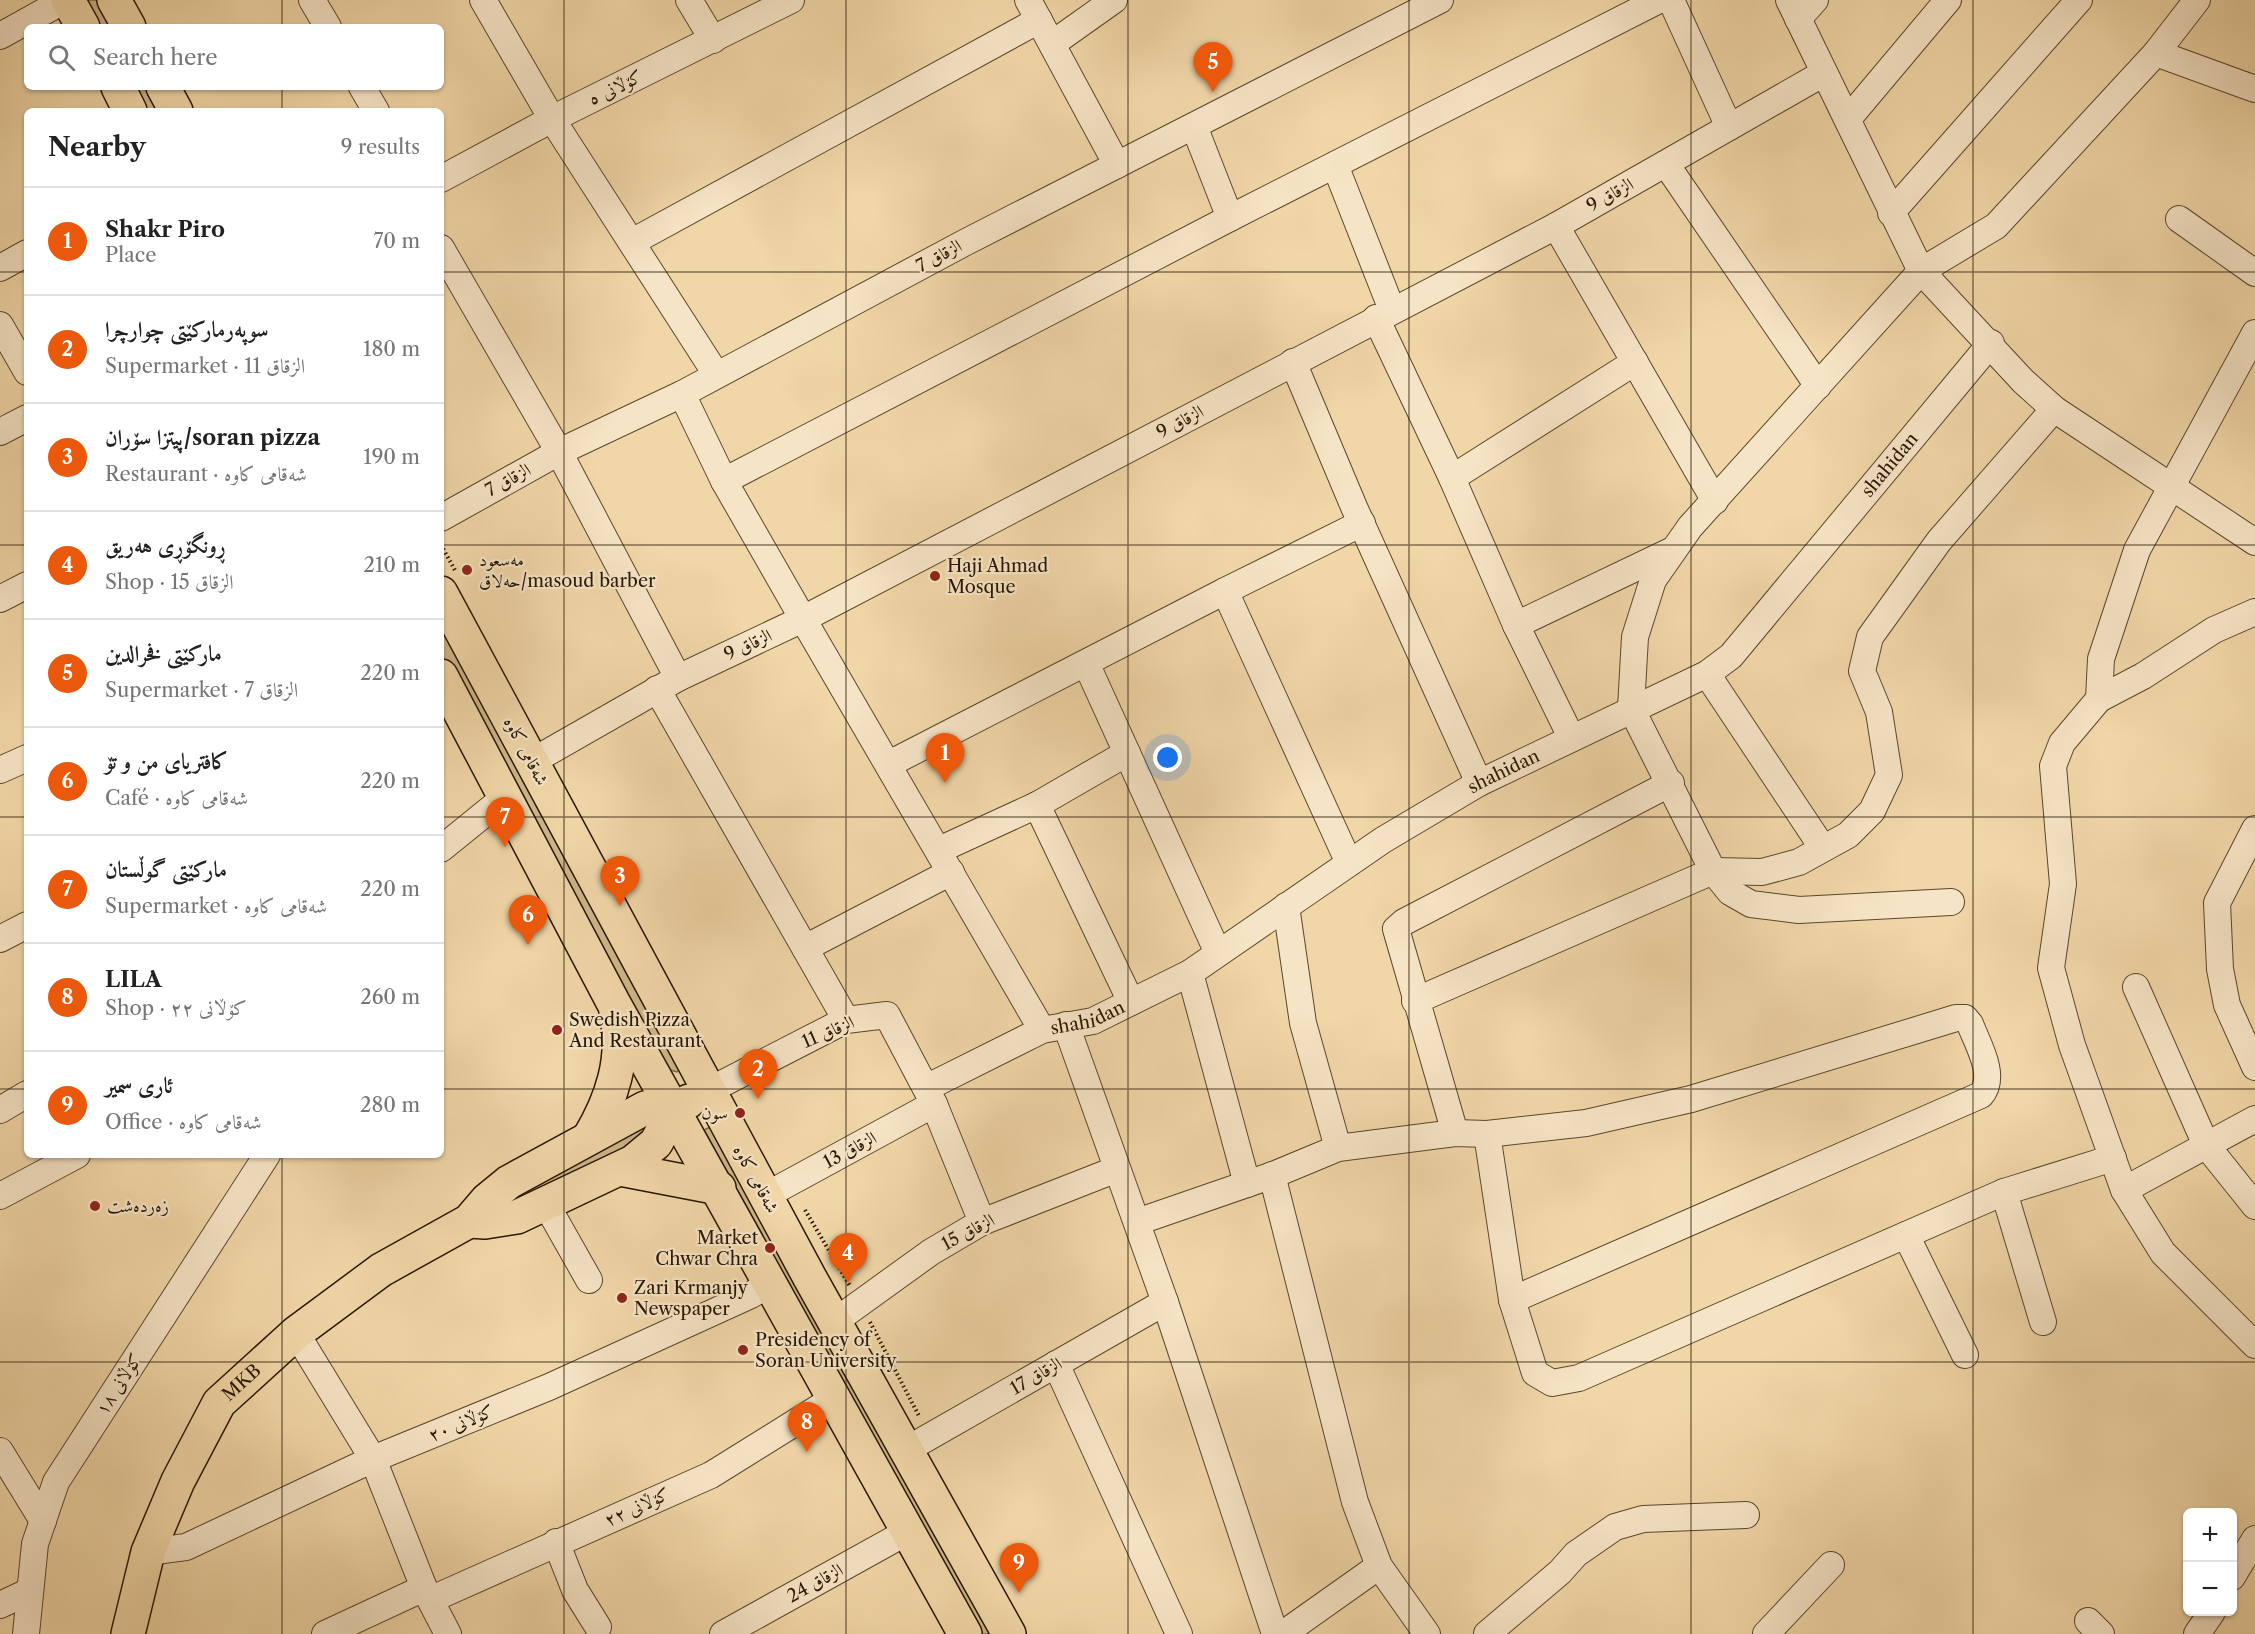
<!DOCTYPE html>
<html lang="en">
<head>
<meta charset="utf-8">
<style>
	body { margin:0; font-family:"Libre Caslon Text",Amiri,serif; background:#f6f6f6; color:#222 }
	.controls { position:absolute; right:18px; bottom:18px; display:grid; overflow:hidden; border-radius:9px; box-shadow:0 2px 4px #0004 }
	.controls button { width:54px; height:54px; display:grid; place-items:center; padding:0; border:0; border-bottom:2px solid #e0e0e0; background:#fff; color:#222; font:30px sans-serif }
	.you { position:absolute; left:1168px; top:758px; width:21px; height:21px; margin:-15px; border:4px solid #fff; border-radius:50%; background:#1a73e8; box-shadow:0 0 0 9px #1a73e833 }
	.badge { display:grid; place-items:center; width:39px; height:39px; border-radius:50%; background:#ea580c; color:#fff; font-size:20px; font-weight:700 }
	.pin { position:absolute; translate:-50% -50px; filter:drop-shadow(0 2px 3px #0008) }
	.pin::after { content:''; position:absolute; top:32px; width:21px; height:18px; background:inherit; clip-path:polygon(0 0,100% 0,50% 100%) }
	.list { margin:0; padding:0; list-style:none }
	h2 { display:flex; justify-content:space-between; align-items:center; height:78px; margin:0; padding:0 24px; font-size:26px }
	h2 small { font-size:20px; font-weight:400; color:#767676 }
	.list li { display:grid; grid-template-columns:39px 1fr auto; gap:18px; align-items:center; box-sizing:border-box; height:108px; padding:0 24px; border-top:2px solid #e0e0e0 }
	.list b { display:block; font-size:22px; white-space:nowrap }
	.list p { margin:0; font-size:20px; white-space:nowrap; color:#767676 }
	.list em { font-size:20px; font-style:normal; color:#767676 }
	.icon { flex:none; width:33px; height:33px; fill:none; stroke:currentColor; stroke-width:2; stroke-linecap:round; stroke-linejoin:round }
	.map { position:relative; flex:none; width:2255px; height:1634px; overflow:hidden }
	.search { position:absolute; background:#fff; box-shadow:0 2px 4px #0004; left:24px; top:24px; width:420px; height:66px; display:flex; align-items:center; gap:15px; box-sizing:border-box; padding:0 21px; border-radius:9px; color:#767676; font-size:22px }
	.panel { position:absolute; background:#fff; box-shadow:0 2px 4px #0004; left:24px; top:108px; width:420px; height:1050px; border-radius:9px }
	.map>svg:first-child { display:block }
</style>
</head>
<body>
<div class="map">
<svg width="2255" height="1634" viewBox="0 0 2255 1634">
	<rect width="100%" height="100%" fill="#f1d6a7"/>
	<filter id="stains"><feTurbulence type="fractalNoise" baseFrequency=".00333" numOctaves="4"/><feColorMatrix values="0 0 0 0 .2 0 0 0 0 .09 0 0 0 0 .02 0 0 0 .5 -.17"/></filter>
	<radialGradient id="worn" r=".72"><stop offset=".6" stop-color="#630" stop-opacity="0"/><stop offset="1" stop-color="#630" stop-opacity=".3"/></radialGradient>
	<g fill="#cfb68b" stroke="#7b6647" stroke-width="1.5">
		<path d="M84 0H101L115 27H99Z"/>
		<path d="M131 87H147L159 111H144Z"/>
		<path d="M441 617 682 1067 677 1072 667 1069 441 654Z"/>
		<path d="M642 1119 653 1127 645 1143 510 1207 512 1198Z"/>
		<path d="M710 1127 992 1634H977L704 1130Z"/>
	</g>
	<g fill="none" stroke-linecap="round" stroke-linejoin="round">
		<g stroke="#5a472c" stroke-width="28">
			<g id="minor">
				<path d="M312 0 328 27"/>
				<path d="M483 0 552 119 716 374"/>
				<path d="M689 0 713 40"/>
				<path d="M1028 0 1117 165"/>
				<path d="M1671 0 1729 127"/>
				<path d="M1789 0 1921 271 2023 381 2054 409 2255 542"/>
				<path d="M1798 19 1815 0"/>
				<path d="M0 36 65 0"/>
				<path d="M1052 44 1114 0"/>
				<path d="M2156 53 2255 89"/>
				<path d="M362 87 376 111"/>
				<path d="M1848 119 1948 0"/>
				<path d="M1194 126 1230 218"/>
				<path d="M1666 164 1818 386"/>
				<path d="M1335 165 1392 310"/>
				<path d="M441 179 552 119 791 0"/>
				<path d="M1891 213 2079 0"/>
				<path d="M2179 219 2255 273"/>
				<path d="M1556 226 1715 501"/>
				<path d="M632 242 1039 20"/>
				<path d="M441 248 559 452 678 678"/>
				<path d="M0 268 27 253"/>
				<path d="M1376 318 1452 478 1635 362"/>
				<path d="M0 325 27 372"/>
				<path d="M2255 333 2137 550 2101 659 2099 699 2062 743 2053 766 2063 884 2051 968 2072 1045 2124 1190 2163 1253 2255 1345"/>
				<path d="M1293 362 1354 507 1479 783"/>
				<path d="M682 394 724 481 803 619 1042 1030"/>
				<path d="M0 432 27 418"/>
				<path d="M1452 478 1516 625 1673 550"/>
				<path d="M724 481 1230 218 1659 0"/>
				<path d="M441 518 559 452 682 394 966 242 1440 0"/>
				<path d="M0 599 27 585"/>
				<path d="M1516 625 1571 737"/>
				<path d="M1086 663 1218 953"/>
				<path d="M1707 674 1822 847"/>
				<path d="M657 689 846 1020"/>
				<path d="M2099 699 2143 676 2214 630 2255 612"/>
				<path d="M531 762 678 678 803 619 1556 226 1824 73"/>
				<path d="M889 764 1225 591"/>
				<path d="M0 770 27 758"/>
				<path d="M1037 805 1131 1002"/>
				<path d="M2255 829 2217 903 2220 969 2227 1005 2255 1067"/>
				<path d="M441 849 505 797"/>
				<path d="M939 850 1037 805 1127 753"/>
				<path d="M1349 863 1225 591 1362 523"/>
				<path d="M1951 902 1799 910 1751 904 1730 892 1713 871 1631 708 1635 637 1653 580 1690 527 1921 271 1996 226 2156 53 2197 0"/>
				<path d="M1286 906 1303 1023 1338 1148"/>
				<path d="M0 939 27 925"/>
				<path d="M805 948 951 872"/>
				<path d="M1190 973 1247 1184"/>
				<path d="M2136 987 2206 1145 2255 1206"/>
				<path d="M1415 1001 1713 871 1762 872 1799 862 1848 835 1872 811 1889 775 1879 712 1862 671 1870 637 1939 541 2054 409"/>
				<path d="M1066 1025 1165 1302 1275 1634"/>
				<path id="s1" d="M926 1088 1042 1030 1093 1021 1190 973 1383 840 1479 783 1707 674 1731 656 1991 343"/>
				<path d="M708 1091 846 1020 887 1015 934 1104 982 1222"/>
				<path d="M0 1110 27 1094"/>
				<path d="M1455 1133 1396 929 1404 922 1671 783"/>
				<path d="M1487 1134 1512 1300 1535 1373 1552 1383 1579 1378 2004 1192 2113 1158"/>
				<path d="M1272 1175 1355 1502 1379 1566 1427 1634"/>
				<path d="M2124 1190 2255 1119"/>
				<path d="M2004 1192 2043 1322"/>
				<path d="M0 1196 77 1155"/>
				<path d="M765 1196 934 1104"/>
				<path d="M546 1204 589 1280"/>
				<path d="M1137 1222 1273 1175 1338 1148 1455 1133 1487 1134 1586 1123 1691 1099 1956 1018H1965L1970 1024C1978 1045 1997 1076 1981 1095L1512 1300"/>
				<path d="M1906 1235 1965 1355"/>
				<path d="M834 1322 931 1252 982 1222 1117 1169"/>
				<path d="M296 1333 373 1459 424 1588 448 1634"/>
				<path d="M1056 1364 1179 1634"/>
				<path d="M906 1450 1165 1302"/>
				<path d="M0 1451 43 1521"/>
				<path d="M556 1542 575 1590 598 1627"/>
				<path d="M148 1552 186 1547 373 1459 549 1387 751 1295 770 1283"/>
				<path d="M2232 1577 2255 1539"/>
				<path d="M432 1599 711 1475 833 1399"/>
				<path d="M0 1605 30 1591"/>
				<path d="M2088 1621 2101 1634"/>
				<path d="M26 1634 35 1544 56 1482 267 1155"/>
				<path d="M325 1634 424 1588"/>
				<path d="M723 1634 907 1532"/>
				<path d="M1283 1634 1379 1566"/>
				<path d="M1487 1634 1560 1572 1576 1554 1615 1527 1643 1519 1746 1515"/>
				<path d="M1766 1634 1831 1565"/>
				<path d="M2197 1634 2212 1612"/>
			</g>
		</g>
		<g stroke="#271703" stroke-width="36">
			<g id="major">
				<path d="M68 0 83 27"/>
				<path d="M114 0 129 27"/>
				<path d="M118 87 130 111"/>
				<path d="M163 87 176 111"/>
				<path d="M441 593 810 1278 1009 1634"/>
				<path d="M441 676 613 1002 965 1634"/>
				<path d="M589 1138C612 1099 626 1058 616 1013"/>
				<path d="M620 1169 719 1188"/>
				<path d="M469 1221 485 1222 517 1217 633 1162 656 1143 674 1110 689 1101"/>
				<path id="s2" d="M128 1634 148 1552 178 1481 219 1403 296 1333 381 1270 469 1221 487 1200 509 1182 645 1108 659 1105 674 1110"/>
			</g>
		</g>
		<g stroke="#271703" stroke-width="4" stroke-dasharray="1.5 3" stroke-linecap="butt">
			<path d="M441 545 456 572"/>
			<path d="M805 1210 850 1286"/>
			<path d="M870 1322 919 1416"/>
		</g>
		<use href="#minor" stroke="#f6e4c6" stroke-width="26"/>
		<use href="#major" stroke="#f1d6a7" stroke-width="33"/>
	</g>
	<path fill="none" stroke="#271703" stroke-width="1.5" stroke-opacity="0.55" d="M282 0V27M564 0V1634M846 0V1634M1128 0V1634M1409 0V1634M1691 0V1634M1973 0V1634M282 87V111M0 272H27M441 272H2255M0 545H27M441 545H2255M0 817H27M441 817H2255M0 1089H27M441 1089H2255M282 1155V1634M0 1362H2255"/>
	<g fill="#8f2418" stroke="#f6e4c6" stroke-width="2">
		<circle cx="467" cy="570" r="6"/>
		<circle cx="935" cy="576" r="6"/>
		<circle cx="557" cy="1030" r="6"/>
		<circle cx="740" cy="1113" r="6"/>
		<circle cx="95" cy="1206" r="6"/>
		<circle cx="770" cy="1248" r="6"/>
		<circle cx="622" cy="1298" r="6"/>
		<circle cx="743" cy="1350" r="6"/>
	</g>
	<g text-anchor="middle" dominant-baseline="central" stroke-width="4.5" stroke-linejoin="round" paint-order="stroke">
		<g font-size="18" fill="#271703" stroke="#f6e4c6">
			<text transform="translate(615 88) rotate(-26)">کۆڵانی ٥</text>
			<text transform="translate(1610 195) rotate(-29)">الزقاق 9</text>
			<text transform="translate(939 256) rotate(-28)">الزقاق 7</text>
			<text transform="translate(1180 422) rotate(-28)">الزقاق 9</text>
			<text stroke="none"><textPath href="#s1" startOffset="1167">shahidan</textPath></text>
			<text transform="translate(508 480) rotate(-29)">الزقاق 7</text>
			<text transform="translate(748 645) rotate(-25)">الزقاق 9</text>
			<text transform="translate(526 751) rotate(62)">شەقامی کاوە</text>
			<text stroke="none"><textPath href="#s1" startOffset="663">shahidan</textPath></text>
			<text stroke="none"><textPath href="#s1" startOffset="177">shahidan</textPath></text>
			<text transform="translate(828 1032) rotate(-23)">الزقاق 11</text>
			<text transform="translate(850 1150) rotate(-28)">الزقاق 13</text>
			<text transform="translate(756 1179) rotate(61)">شەقامی کاوە</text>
			<text transform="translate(968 1232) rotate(-28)">الزقاق 15</text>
			<text transform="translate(1036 1376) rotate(-30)">الزقاق 17</text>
			<text stroke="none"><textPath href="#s2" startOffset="280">MKB</textPath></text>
			<text transform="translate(119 1384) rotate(-57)">کۆڵانی ١٨</text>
			<text transform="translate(461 1423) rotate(-22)">کۆڵانی ٢٠</text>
			<text transform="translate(637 1507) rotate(-24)">کۆڵانی ٢٢</text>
			<text transform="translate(815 1583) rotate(-29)">الزقاق 24</text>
		</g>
		<g font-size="18" fill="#271703" stroke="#f6e4c6" text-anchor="start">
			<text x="479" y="560">مەسعود<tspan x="479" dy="21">حەلاق/masoud barber</tspan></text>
			<text x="947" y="566">Haji Ahmad<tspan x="947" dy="21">Mosque</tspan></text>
			<text x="569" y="1020">Swedish Pizza<tspan x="569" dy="21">And Restaurant</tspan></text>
			<text x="728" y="1113" text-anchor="end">سون</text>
			<text x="107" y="1206">زەردەشت</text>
			<text x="758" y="1238" text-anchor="end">Market<tspan x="758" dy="21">Chwar Chra</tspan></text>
			<text x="634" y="1288">Zari Krmanjy<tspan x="634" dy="21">Newspaper</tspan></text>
			<text x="755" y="1340">Presidency of<tspan x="755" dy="21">Soran University</tspan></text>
		</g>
	</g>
	<rect width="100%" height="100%" filter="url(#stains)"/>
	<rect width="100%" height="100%" fill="url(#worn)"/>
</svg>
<div class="controls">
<button>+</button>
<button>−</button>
</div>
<div class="you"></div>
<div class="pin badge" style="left:945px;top:783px">1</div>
<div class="pin badge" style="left:758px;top:1099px">2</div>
<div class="pin badge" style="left:620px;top:906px">3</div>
<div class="pin badge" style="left:848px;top:1283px">4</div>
<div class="pin badge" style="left:1213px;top:92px">5</div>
<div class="pin badge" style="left:528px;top:945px">6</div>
<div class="pin badge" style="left:505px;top:847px">7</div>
<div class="pin badge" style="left:807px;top:1452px">8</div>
<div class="pin badge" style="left:1019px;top:1593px">9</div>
<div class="search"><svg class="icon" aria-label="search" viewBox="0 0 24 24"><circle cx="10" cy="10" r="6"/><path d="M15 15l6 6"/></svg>Search here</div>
<section class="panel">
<h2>Nearby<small>9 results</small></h2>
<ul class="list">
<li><span class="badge">1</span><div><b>Shakr Piro</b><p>Place</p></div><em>70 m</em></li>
<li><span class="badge">2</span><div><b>سوپەرمارکێتی چوارچرا</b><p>Supermarket · الزقاق 11</p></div><em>180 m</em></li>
<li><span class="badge">3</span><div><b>پیتزا سۆران/soran pizza</b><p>Restaurant · شەقامی کاوە</p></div><em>190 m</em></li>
<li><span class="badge">4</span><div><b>ڕونگۆڕی هەریق</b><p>Shop · الزقاق 15</p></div><em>210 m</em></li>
<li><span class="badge">5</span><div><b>مارکێتی فخرالدین</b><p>Supermarket · الزقاق 7</p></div><em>220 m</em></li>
<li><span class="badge">6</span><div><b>کافتریای من و تۆ</b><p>Café · شەقامی کاوە</p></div><em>220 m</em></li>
<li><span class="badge">7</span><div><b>مارکێتی گوڵستان</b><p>Supermarket · شەقامی کاوە</p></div><em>220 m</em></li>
<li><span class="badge">8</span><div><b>LILA</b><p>Shop · کۆڵانی ٢٢</p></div><em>260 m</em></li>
<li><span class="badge">9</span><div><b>ئارى سمير</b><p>Office · شەقامی کاوە</p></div><em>280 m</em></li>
</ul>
</section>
</div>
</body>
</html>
